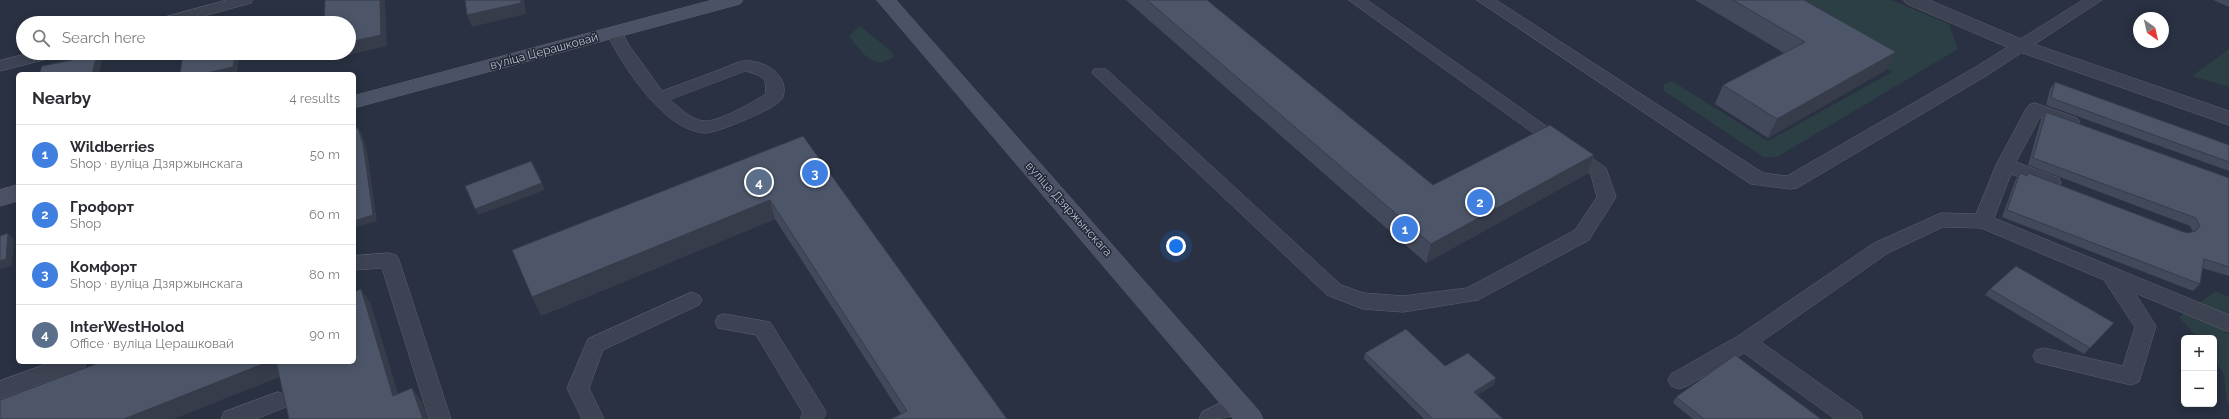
<!DOCTYPE html>
<html lang="en">
<head>
<meta charset="utf-8">
<style>
	body { margin:0; font-family:Raleway,sans-serif; background:#f7f7f7; color:#2b2b33 }
	.controls { position:absolute; right:12px; bottom:12px; display:grid; overflow:hidden; border-radius:6px; box-shadow:0 2px 10px #0003 }
	.controls button { width:36px; height:36px; display:grid; place-items:center; padding:0; border:0; border-bottom:1px solid #e1e1e2; background:#fff; color:#2b2b33; font:20px sans-serif }
	.compass { position:absolute; left:2133px; top:12px; width:36px; height:36px; border-radius:50%; background:#fff; box-shadow:0 2px 10px #0003; rotate:146deg }
	.you { position:absolute; left:1176px; top:246px; width:14px; height:14px; margin:-10px; border:3px solid #fff; border-radius:50%; background:#1a73e8; box-shadow:0 0 0 6px #1a73e833 }
	.badge { display:grid; place-items:center; width:26px; height:26px; border-radius:50%; background:#5c6789; color:#fff; font-size:13px; font-weight:700 }
	.pin { position:absolute; translate:-50% -50%; border:2px solid #fff; box-shadow:0 1px 4px #0006 }
	.list { margin:0; padding:0; list-style:none }
	h2 { display:flex; justify-content:space-between; align-items:center; height:52px; margin:0; padding:0 16px; font-size:17px }
	h2 small { font-size:13px; font-weight:400; color:#7c7c81 }
	.list li { display:grid; grid-template-columns:26px 1fr auto; gap:12px; align-items:center; box-sizing:border-box; height:60px; padding:0 16px; border-top:1px solid #e1e1e2 }
	.list b { display:block; font-size:15px; white-space:nowrap }
	.list p { margin:0; font-size:13px; white-space:nowrap; color:#7c7c81 }
	.list em { font-size:13px; font-style:normal; color:#7c7c81 }
	.icon { flex:none; width:22px; height:22px; fill:none; stroke:currentColor; stroke-width:2; stroke-linecap:round; stroke-linejoin:round }
	.map { position:relative; flex:none; width:2229px; height:419px; overflow:hidden }
	.search { position:absolute; background:#fff; box-shadow:0 2px 10px #0003; left:16px; top:16px; width:340px; height:44px; display:flex; align-items:center; gap:10px; box-sizing:border-box; padding:0 14px; border-radius:22px; color:#7c7c81; font-size:15px }
	.panel { position:absolute; background:#fff; box-shadow:0 2px 10px #0003; left:16px; top:72px; width:340px; height:292px; border-radius:6px }
	.map>svg:first-child { display:block }
</style>
</head>
<body>
<div class="map">
<svg width="2229" height="419" viewBox="0 0 2229 419">
	<rect width="100%" height="100%" fill="#293142"/>
	<g fill="#2c3f44">
		<path d="M1767 0H1891L1949 24 1958 49 1777 157H1763L1664 91V84L1672 81 1768 141 1892 72Z"/>
		<path d="M860 26 892 52 894 57C890 59 886 62 882 62 869 65 856 45 849 36Z"/>
		<path d="M2229 49V87L2192 76Z"/>
		<path d="M2216 291 2229 297V328L2224 332 2229 334V403L2227 404 2224 374 2214 359V338H2198L2179 317Z"/>
	</g>
	<g fill="none" stroke-linecap="round" stroke-linejoin="round">
		<g stroke="#5c616f" stroke-width="1">
			<g id="lane">
				<path d="M227 0H253L251 3 178 23H152L154 20Z"/>
				<path d="M1349 0H1367L1606 168 1616 197 1589 240 1478 300 1403 312 1363 309 1327 295 1092 73 1094 69H1106L1341 285 1364 293 1403 296 1467 288 1575 230 1597 197 1591 175Z"/>
				<path d="M1477 0H1496L1763 173 1787 176 1974 68 2083 0H2102L1986 76 1797 188 1790 189 1751 184Z"/>
				<path d="M614 27 620 29 629 45 662 91C681 84 700 77 719 70 727 67 736 62 744 61 763 59 790 75 783 97 780 105 756 115 747 119 737 123 715 133 704 133 663 130 622 65 606 32L608 29ZM746 71 758 75 765 80 766 94C753 102 719 122 704 121 691 120 679 107 670 100Z"/>
				<path d="M29 53H57L55 57 0 71V61Z"/>
				<path d="M2035 103 2077 118 2080 122 2077 126 2071 128 2040 117 2016 162 2059 178 2061 183 2059 188 2052 189 2011 174 1994 218 2229 315V332L2135 293 2156 326 2139 382 2131 385 2036 362 2033 356 2036 350 2044 348 2123 366 2135 327 2104 280 1981 228 1943 227 1888 253 1761 342 1860 412 1863 419H1835L1744 353 1687 386 1679 389 1671 386 1668 380 1671 374 1738 336 1874 243 1941 213 1976 214 1996 165 2026 109 2029 105Z"/>
				<path d="M389 253 396 255 399 260 451 419H429L382 268 354 270V256Z"/>
				<path d="M692 292 699 295 702 300 699 305 603 350 589 388 604 419H582L567 388 588 339Z"/>
				<path d="M725 314 770 322 823 407 826 413 823 419H800L803 413 756 335 718 328 715 322 718 316Z"/>
				<path d="M52 362H87L84 368 0 399V381Z"/>
				<path d="M278 392 286 395 289 401 286 407 256 419H221L224 412Z"/>
				<path d="M1237 395 1245 398 1248 404C1239 419 1217 419 1199 419L1202 412Z"/>
			</g>
		</g>
		<g stroke="#5c616f" stroke-width="1">
			<path id="street" d="M1904 0H1929L2028 42 2229 111V125L2014 50 1907 4Z"/>
		</g>
		<g stroke="#5c616f" stroke-width="1">
			<g id="secondary">
				<path d="M713 0H743L740 4 354 108V96Z"/>
				<path d="M877 0H896L1259 411 1263 419H1234Z"/>
				<path d="M18 185V201L0 206V190Z"/>
			</g>
		</g>
		<use href="#lane" fill="#3d4352" fill-rule="evenodd"/>
		<use href="#street" fill="#3d4352" fill-rule="evenodd"/>
		<use href="#secondary" fill="#4c5265" fill-rule="evenodd"/>
	</g>
	<g fill="#42495a">
		<path d="M1126 0H1207L1433 185 1587 174 1426 263Z"/>
		<path d="M1695 0H1804L1886 70 1768 138 1715 104 1723 85 1784 53Z"/>
		<path d="M2213 0H2229V7Z"/>
		<path d="M2055 82 2229 145V171L2046 105 2050 89Z"/>
		<path d="M2046 112 2229 178V276L2202 268 2200 284 2193 291 2002 217 2015 181 2020 173 2026 176 2028 173 2181 231 2188 233 2193 232 2190 226 2028 165 2041 119Z"/>
		<path d="M803 136 1007 419 901 414 775 219 541 316Z"/>
		<path d="M1990 289 2108 329 2084 354 1985 295Z"/>
		<path d="M1365 353 1445 366 1494 385 1477 395 1503 419H1424L1364 359Z"/>
		<path d="M1676 397 1821 419H1693L1673 403Z"/>
	</g>
	<g fill="#363c4a">
		<path d="M380 0H385L387 46 330 59 326 53H349V42Z"/>
		<path d="M521 0H524L526 14 472 27 467 15Z"/>
		<path d="M1896 52 1886 70 1768 138 1777 119Z"/>
		<path d="M235 53H240L237 73 233 74H203Z"/>
		<path d="M97 55 102 61 99 74H92Z"/>
		<path d="M358 128 362 134 367 151 377 221 354 228Z"/>
		<path d="M1594 155 1587 174 1426 263 1431 244Z"/>
		<path d="M542 183 545 190 478 215 475 209Z"/>
		<path d="M770 200 775 219 541 316 532 297Z"/>
		<path d="M8 233 14 240 12 266 0 269V261Z"/>
		<path d="M361 289 371 304 403 410 393 396Z"/>
		<path d="M268 362H278L287 374 174 419H124Z"/>
		<path d="M1496 378 1494 385 1472 398 1474 392Z"/>
		<path d="M412 388 422 402 428 419H423Z"/>
	</g>
	<g fill="#4d5569" stroke="#363c4a">
		<path d="M325 0H380L381 35 349 42V23H324Z"/>
		<path d="M465 0H521V3L467 15Z"/>
		<path d="M1147 0H1207L1433 185 1550 125 1594 155 1431 244Z"/>
		<path d="M1733 0H1804L1896 52 1777 119 1723 85 1805 42Z"/>
		<path d="M183 53H235L233 67 203 74H180Z"/>
		<path d="M97 55 92 74H39L42 66Z"/>
		<path d="M2055 82 2229 145V162L2051 98Z"/>
		<path d="M2046 112 2229 178V267L2204 259 2200 284 2007 210 2020 173 2027 176 2028 173 2181 231 2188 233 2196 231 2200 226 2196 218 2033 158Z"/>
		<path d="M358 128 363 144 373 215 354 221V129Z"/>
		<path d="M803 136 1007 419H891L907 411 770 200 532 297 512 250Z"/>
		<path d="M531 161 542 183 475 209 465 186Z"/>
		<path d="M8 233 6 259 0 261V236Z"/>
		<path d="M2016 266 2114 323 2090 348 1990 289Z"/>
		<path d="M361 289 393 396 412 388 423 419H289L276 362H354V292Z"/>
		<path d="M1406 329 1445 366 1468 353 1496 378 1474 392 1503 419H1433L1365 353Z"/>
		<path d="M1735 355 1821 419H1704L1676 397Z"/>
		<path d="M101 362H268L124 419H0V400Z"/>
	</g>
	<g text-anchor="middle" dominant-baseline="central" stroke-width="3" stroke-linejoin="round" paint-order="stroke">
		<g font-size="12" fill="#bbbfcc" stroke="#222837">
			<text transform="translate(544 51) rotate(-15)">вуліца Церашковай</text>
			<text transform="translate(1069 209) rotate(48)">вуліца Дзяржынскага</text>
		</g>
	</g>
</svg>
<div class="controls">
<button>+</button>
<button>−</button>
</div>
<svg class="compass" viewBox="-18 -18 36 36"><path d="M0-13l5 13h-10z" fill="#e53935"/><path d="M0 13l5-13h-10z" fill="#7c7c81"/></svg>
<div class="you"></div>
<div class="pin badge" style="left:1405px;top:229px;background:#3f7fe0">1</div>
<div class="pin badge" style="left:1480px;top:202px;background:#3f7fe0">2</div>
<div class="pin badge" style="left:815px;top:173px;background:#3f7fe0">3</div>
<div class="pin badge" style="left:759px;top:182px;background:#5c6f8a">4</div>
<div class="search"><svg class="icon" aria-label="search" viewBox="0 0 24 24"><circle cx="10" cy="10" r="6"/><path d="M15 15l6 6"/></svg>Search here</div>
<section class="panel">
<h2>Nearby<small>4 results</small></h2>
<ul class="list">
<li><span class="badge" style="background:#3f7fe0">1</span><div><b>Wildberries</b><p>Shop · вуліца Дзяржынскага</p></div><em>50 m</em></li>
<li><span class="badge" style="background:#3f7fe0">2</span><div><b>Грофорт</b><p>Shop</p></div><em>60 m</em></li>
<li><span class="badge" style="background:#3f7fe0">3</span><div><b>Комфорт</b><p>Shop · вуліца Дзяржынскага</p></div><em>80 m</em></li>
<li><span class="badge" style="background:#5c6f8a">4</span><div><b>InterWestHolod</b><p>Office · вуліца Церашковай</p></div><em>90 m</em></li>
</ul>
</section>
</div>
</body>
</html>
